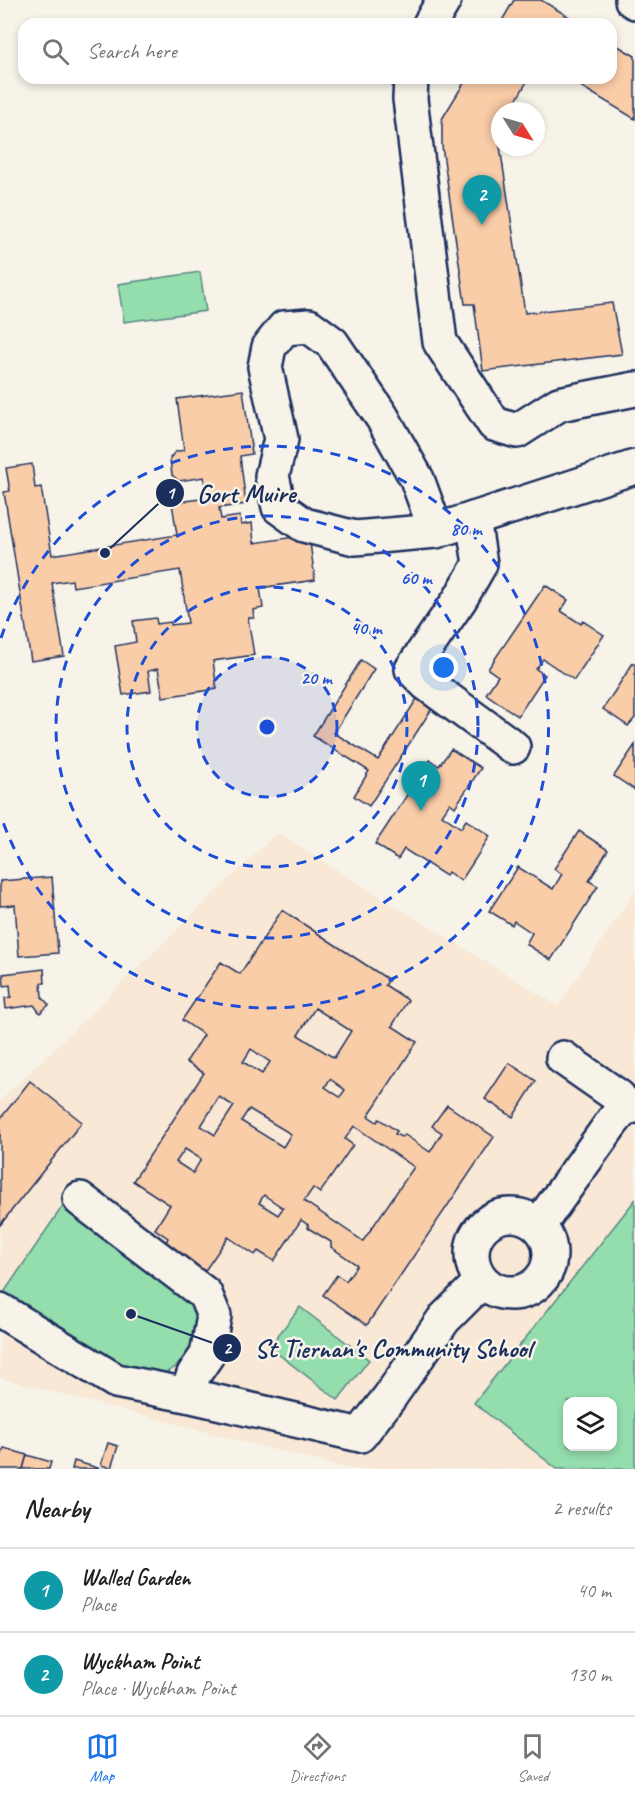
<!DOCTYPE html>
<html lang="en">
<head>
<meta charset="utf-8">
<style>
	body { margin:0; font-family:Caveat,sans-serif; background:#f2f2f2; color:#202124 }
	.controls { position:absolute; right:18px; bottom:18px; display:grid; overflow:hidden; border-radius:12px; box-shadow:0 3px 9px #0003 }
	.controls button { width:54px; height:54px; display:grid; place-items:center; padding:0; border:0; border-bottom:2px solid #e0e0e0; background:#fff; color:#202124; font:30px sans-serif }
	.compass { position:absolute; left:491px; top:102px; width:54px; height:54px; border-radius:50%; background:#fff; box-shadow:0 3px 9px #0003; rotate:127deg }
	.you { position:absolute; left:444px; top:668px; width:21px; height:21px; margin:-15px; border:4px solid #fff; border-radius:50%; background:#1a73e8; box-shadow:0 0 0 9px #1a73e833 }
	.badge { display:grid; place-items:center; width:39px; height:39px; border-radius:50%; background:#1a73e8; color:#fff; font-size:20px; font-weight:700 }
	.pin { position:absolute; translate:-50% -50px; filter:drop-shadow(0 2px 3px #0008) }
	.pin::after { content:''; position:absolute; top:32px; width:21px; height:18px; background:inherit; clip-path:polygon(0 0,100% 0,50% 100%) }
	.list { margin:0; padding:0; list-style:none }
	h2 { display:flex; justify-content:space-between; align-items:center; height:78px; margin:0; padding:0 24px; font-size:26px }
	h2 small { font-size:20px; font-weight:400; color:#757577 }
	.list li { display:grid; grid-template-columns:39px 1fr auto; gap:18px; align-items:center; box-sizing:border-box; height:84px; padding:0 24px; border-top:2px solid #e0e0e0 }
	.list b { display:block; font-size:22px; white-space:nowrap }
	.list p { margin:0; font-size:20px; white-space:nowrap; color:#757577 }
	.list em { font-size:20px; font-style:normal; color:#757577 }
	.icon { flex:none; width:33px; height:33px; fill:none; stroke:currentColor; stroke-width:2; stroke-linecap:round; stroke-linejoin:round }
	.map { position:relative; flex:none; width:635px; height:1469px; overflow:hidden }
	.search { position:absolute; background:#fff; box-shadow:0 3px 9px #0003; left:18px; right:18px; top:18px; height:66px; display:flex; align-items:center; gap:15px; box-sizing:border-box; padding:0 21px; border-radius:18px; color:#757577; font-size:22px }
	.sheet { height:246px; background:#fff }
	nav { display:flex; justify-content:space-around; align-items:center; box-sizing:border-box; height:84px; border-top:2px solid #e0e0e0; background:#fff; font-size:16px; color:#757577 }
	nav a { display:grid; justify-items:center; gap:3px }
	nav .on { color:#1a73e8 }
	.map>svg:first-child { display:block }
</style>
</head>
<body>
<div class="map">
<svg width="635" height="1469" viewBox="0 0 635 1469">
	<rect width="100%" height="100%" fill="#f7f3e8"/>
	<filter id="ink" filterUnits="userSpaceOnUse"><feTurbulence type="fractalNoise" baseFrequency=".0167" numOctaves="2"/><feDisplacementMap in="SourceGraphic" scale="12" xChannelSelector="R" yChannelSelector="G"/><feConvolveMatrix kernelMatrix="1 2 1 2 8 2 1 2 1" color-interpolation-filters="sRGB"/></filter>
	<g filter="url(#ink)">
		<path fill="#f8e8d5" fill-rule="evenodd" d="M277 833 558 1006 635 891V1469H348L0 1378V1101ZM568 1402H612V1446H568Z"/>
		<g fill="#94ddac" stroke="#588685" stroke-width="1.5" fill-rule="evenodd">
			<path d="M200 272 206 311 124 322 118 284Z"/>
			<path d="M635 1200V1469H557L474 1403ZM568 1402H612V1446H568Z"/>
			<path d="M64 1204 179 1282 192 1301 199 1326 192 1345 180 1364 163 1375 118 1372 3 1294Z"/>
			<path d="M300 1307 369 1360 338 1400 269 1347Z"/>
		</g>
		<g fill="#facda9" stroke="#1b2f5e" stroke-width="1.5" fill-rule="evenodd">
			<path d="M514 0H541L581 24H500Z"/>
			<path d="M611 42 635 56V119L567 78H611Z"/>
			<path d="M467 78H529L510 111H500V129L498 133 525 313 612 303 622 354 483 371 474 304H465L442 146V119Z"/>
			<path d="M243 390 252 454 240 456 246 504 219 508 221 519 240 516 241 525 252 523 254 543 309 535 315 580 260 588 263 608 253 610 254 618H248L254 655 213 661 217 689 163 697 158 669 148 671 151 691 123 695 115 646 136 642 133 621 156 618 157 624 171 622V625L188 623 180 570 73 587 72 580 52 583 64 656 31 661 4 492 10 491 6 468 32 464 35 488 41 487 52 555 177 535 172 503 207 498 204 477 179 481 172 475 170 458 175 452 184 450 177 399Z"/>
			<path d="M545 585 568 600 561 611 581 624 583 621 604 635 574 680 543 659 536 669 545 675 518 716 486 694 498 676 488 669Z"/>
			<path d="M361 660 374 669 334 733 378 760 418 697 433 707 369 806 354 796 369 771 313 736Z"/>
			<path d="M633 663 635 665V718L628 726 603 709Z"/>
			<path d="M635 745V790L614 776Z"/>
			<path d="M451 749 481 768 455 807 450 803 442 815 461 828 466 820 490 836 461 881 448 872 446 876 404 849 398 859 375 844 430 760 439 766Z"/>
			<path d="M579 831 608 850 589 881 598 886 551 960 526 944 532 933 514 921 512 925 489 911 518 867 553 889 562 874 554 869Z"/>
			<path d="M52 877 58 953 19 956 15 905 0 906V881Z"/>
			<path d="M282 910 389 980 385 985 408 1000 392 1026 417 1042 368 1116 377 1122 379 1119 397 1131 395 1134 401 1137 405 1135 430 1152 442 1133 432 1126 447 1105 494 1137 367 1325 323 1295 337 1275 346 1281 357 1265 331 1247V1242L308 1228V1225L301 1220 274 1261 258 1251 255 1255 228 1237 204 1272 164 1246 168 1238 155 1229 170 1205 133 1181 204 1073 186 1062 204 1035 182 1020 221 962 240 974ZM315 1008 351 1031 334 1058 298 1035ZM251 1049 270 1062 262 1074 243 1062ZM330 1079 345 1090 340 1097 325 1087ZM219 1097 234 1106 215 1135 201 1126ZM249 1109 291 1134 283 1147 241 1121ZM354 1126 414 1167 363 1241 304 1201 313 1188 320 1193 353 1145 345 1139ZM185 1149 201 1159 193 1173 176 1162ZM264 1195 283 1208 278 1215 259 1203Z"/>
			<path d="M44 969 45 983H41L42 997 49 1005 40 1013 34 1005 6 1009 5 998 11 997 10 985 4 986 3 974Z"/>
			<path d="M509 1063 536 1081 513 1117 485 1099Z"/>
			<path d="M30 1081 82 1122 0 1225V1119Z"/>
			<path d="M108 1443 118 1446 111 1468 101 1465Z"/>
			<path d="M4 1448 27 1455 23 1469H0V1460Z"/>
			<path d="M27 1455 51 1462 49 1469H23Z"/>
			<path d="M74 1461 101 1469H72Z"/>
		</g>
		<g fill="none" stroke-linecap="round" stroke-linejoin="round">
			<g stroke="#1b2f5e" stroke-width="38">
				<g id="minor">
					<path d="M632 0 635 2"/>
					<path d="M430 24 444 0"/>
					<path d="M411 78 410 99 440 342 494 424 517 431 559 404 635 389"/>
					<path d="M473 519 480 564 460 599 412 669 427 684 513 747"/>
					<path d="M436 531 417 479 382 417 332 343 309 326 284 328 269 347 265 367 281 439 272 476 279 507 304 525 355 538 436 531 635 467"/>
					<path d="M563 1058 619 1097 624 1108"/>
					<circle cx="511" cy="1254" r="39"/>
					<path d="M539 1225 613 1121 624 1108 635 1106"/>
					<path d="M0 1310 116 1381 187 1395 194 1374 207 1355 214 1316 205 1294 80 1199"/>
					<path d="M187 1395 360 1435 389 1398 444 1319 482 1281"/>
				</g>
			</g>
			<use href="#minor" stroke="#f7f3e8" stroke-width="33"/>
		</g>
	</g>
	<circle cx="267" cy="727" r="70" fill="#1d4ed8" fill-opacity=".12"/>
	<g fill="none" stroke="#1d4ed8" stroke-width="3" stroke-dasharray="10 8">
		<circle cx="267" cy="727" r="70"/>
		<circle cx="267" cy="727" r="140"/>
		<circle cx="267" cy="727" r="211"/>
		<path d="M1 638A281 281 0 1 1 1 816"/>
	</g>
	<circle cx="267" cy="727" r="9" fill="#1d4ed8" stroke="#f7f3e8" stroke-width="3"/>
	<g font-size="18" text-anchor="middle" font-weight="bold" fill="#1d4ed8" stroke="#f7f3e8" stroke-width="5" stroke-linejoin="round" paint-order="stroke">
		<text x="466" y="535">80 m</text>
		<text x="416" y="584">60 m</text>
		<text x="366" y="634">40 m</text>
		<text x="316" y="684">20 m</text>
	</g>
	<path fill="none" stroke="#1b2f5e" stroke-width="2" d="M105 553L170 493M131 1314L227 1348"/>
	<g fill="#1b2f5e" stroke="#f7f3e8" stroke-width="2">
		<circle cx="105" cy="553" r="6"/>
		<circle cx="131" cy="1314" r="6"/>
		<circle cx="170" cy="493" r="15"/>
		<circle cx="227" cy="1348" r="15"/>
	</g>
	<g font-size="18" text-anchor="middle" font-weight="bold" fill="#fff">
		<text x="170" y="499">1</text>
		<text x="227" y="1354">2</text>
	</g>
	<g font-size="26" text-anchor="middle" font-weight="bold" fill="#1b2f5e" stroke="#f7f3e8" stroke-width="5" stroke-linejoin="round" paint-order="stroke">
		<text x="246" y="502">Gort Muire</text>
		<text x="393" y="1357">St Tiernan's Community School</text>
	</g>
</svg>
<div class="controls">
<button><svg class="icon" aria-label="layers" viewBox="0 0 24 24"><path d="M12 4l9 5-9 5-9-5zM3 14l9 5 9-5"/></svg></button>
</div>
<svg class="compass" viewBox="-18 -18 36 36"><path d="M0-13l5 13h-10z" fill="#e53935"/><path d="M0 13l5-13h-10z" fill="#757577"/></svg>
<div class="you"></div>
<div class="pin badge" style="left:421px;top:811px;background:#0f9aa8">1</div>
<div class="pin badge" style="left:482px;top:225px;background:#0f9aa8">2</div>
<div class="search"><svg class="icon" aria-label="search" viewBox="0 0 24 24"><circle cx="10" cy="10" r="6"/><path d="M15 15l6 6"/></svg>Search here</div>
</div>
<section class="sheet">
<h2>Nearby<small>2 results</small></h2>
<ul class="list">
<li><span class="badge" style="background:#0f9aa8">1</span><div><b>Walled Garden</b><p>Place</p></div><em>40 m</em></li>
<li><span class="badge" style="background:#0f9aa8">2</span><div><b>Wyckham Point</b><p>Place · Wyckham Point</p></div><em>130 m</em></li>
</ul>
</section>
<nav>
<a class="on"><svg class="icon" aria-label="map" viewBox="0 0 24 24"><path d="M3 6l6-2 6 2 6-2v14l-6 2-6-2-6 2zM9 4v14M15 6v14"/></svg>Map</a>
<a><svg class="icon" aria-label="directions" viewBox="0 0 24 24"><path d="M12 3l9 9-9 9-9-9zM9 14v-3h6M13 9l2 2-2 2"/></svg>Directions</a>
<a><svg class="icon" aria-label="saved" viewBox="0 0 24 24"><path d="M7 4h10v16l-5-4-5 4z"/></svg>Saved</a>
</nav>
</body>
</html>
